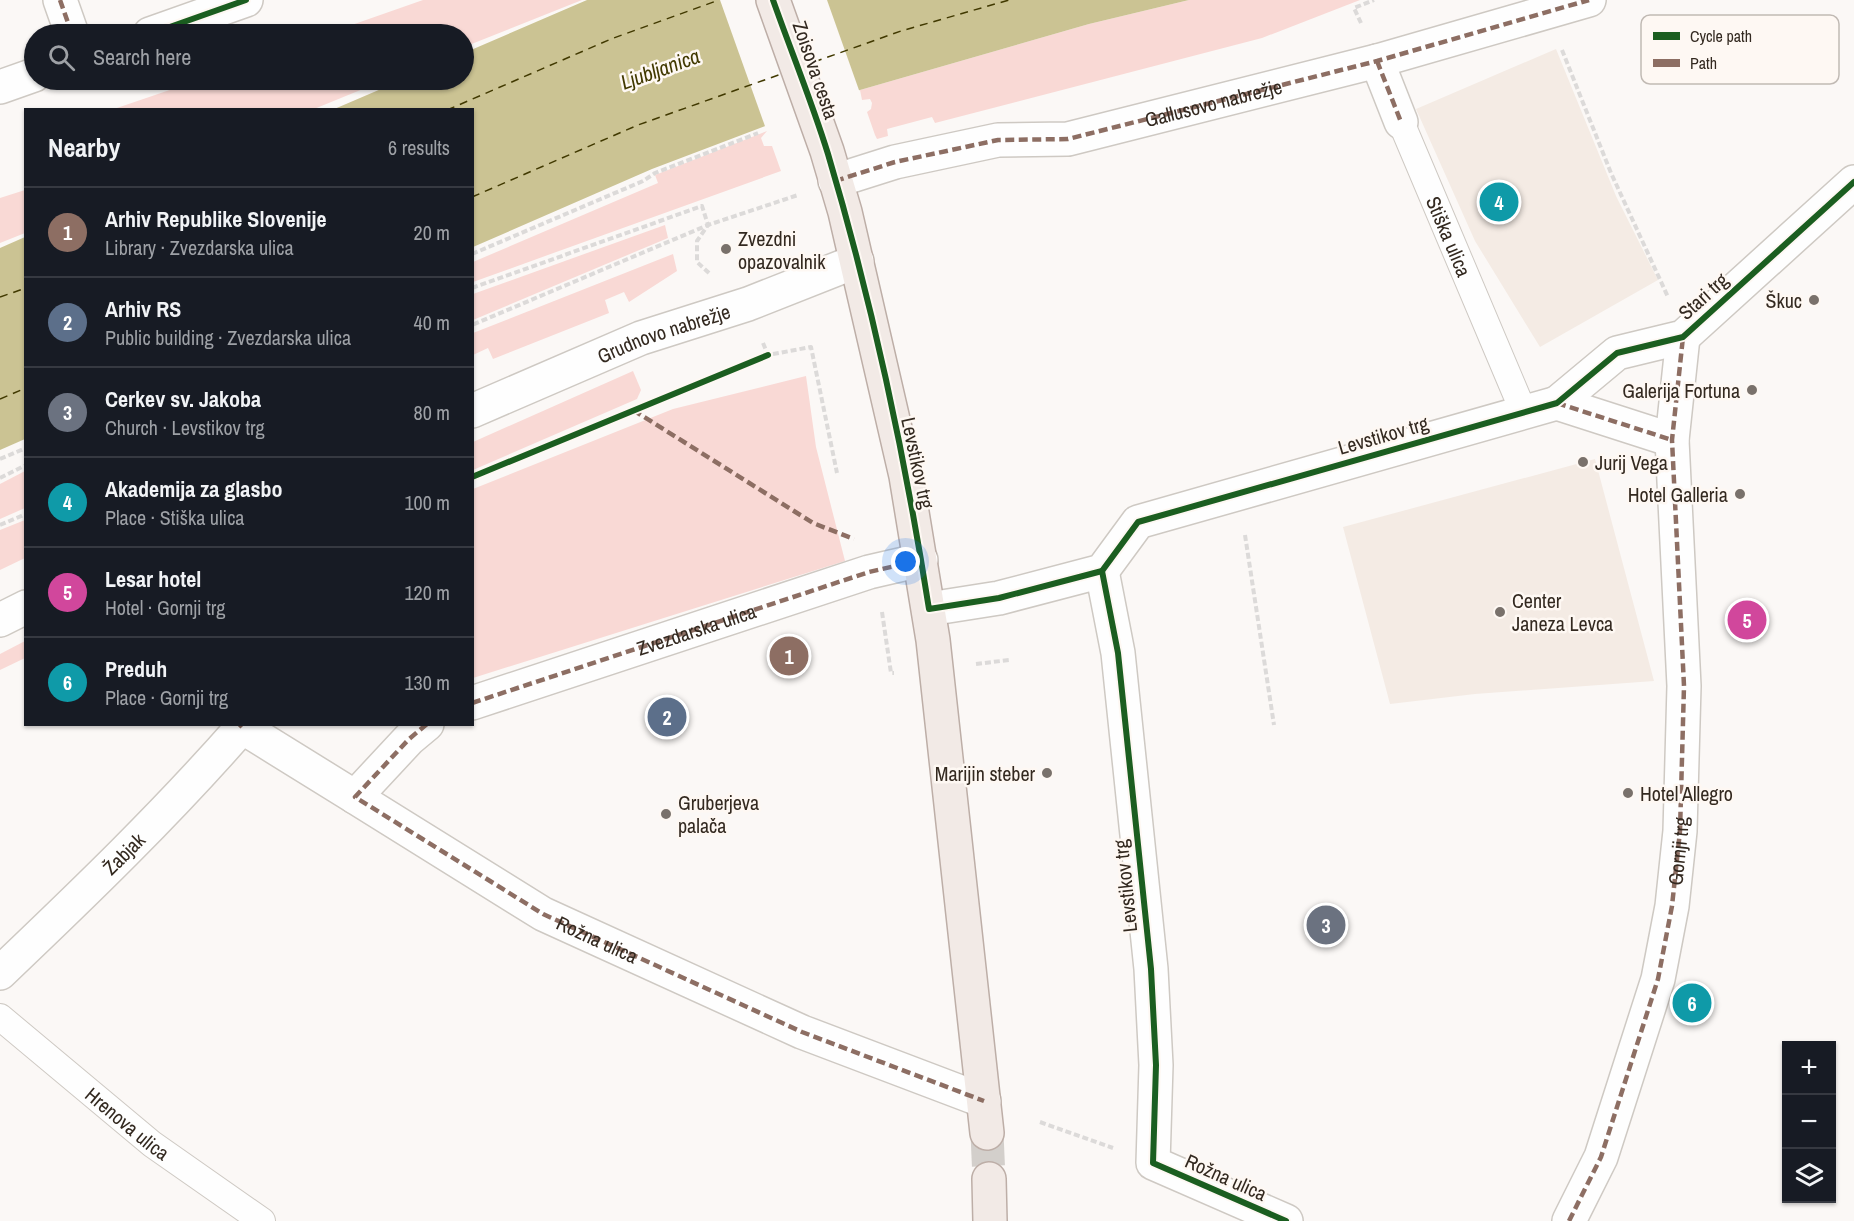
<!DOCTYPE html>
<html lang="en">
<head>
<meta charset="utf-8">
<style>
	body { margin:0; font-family:"Archivo Narrow",sans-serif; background:#242831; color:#f1f3f6 }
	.controls { position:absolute; right:18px; bottom:18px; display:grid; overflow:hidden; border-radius:0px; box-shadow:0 2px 4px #0004 }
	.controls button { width:54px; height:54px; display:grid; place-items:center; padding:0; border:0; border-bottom:2px solid #363941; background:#171b24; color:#f1f3f6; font:30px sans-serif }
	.you { position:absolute; left:906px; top:562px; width:21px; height:21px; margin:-15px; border:4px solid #fff; border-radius:50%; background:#1a73e8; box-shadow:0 0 0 9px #1a73e833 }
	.badge { display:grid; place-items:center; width:39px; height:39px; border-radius:50%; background:#1a73e8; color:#fff; font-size:20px; font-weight:700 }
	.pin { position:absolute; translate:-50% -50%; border:3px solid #fff; box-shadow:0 2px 6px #0006 }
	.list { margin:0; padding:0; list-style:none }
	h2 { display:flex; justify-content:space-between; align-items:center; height:78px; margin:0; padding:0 24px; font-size:26px }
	h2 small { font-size:20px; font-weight:400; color:#9ea1a6 }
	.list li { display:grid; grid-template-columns:39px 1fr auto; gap:18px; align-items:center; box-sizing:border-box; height:90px; padding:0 24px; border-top:2px solid #363941 }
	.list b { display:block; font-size:22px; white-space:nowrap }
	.list p { margin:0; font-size:20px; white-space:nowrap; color:#9ea1a6 }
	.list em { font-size:20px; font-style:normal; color:#9ea1a6 }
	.icon { flex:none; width:33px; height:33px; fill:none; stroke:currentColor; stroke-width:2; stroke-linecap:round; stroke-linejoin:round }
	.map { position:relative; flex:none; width:1854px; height:1221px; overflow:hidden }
	.search { position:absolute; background:#171b24; box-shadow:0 2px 4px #0004; left:24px; top:24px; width:450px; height:66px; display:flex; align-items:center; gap:15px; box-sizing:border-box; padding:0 21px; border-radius:33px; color:#9ea1a6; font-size:22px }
	.panel { position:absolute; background:#171b24; box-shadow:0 2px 4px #0004; left:24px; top:108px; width:450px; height:618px; border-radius:0px }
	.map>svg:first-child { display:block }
</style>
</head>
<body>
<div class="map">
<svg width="1854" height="1221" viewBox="0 0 1854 1221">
	<rect width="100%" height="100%" fill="#fbf8f6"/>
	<g fill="#f4ebe4">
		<path d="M1556 49 1616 196 1658 280 1540 347 1475 241 1416 109Z"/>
		<path d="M1595 459 1654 681 1475 694 1390 704 1343 527Z"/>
	</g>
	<g fill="#f9d9d5">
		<path d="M423 0H582L464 47V34H326Z"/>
		<path d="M1189 0H1360L1262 38 935 123 932 117 887 129 888 136 877 139 875 135 867 112 871 109 872 103 870 99 862 100 860 90 1089 24Z"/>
		<path d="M199 80H385L314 109H114Z"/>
		<path d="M767 131 761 138 764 146H772L781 171 473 282V262L658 183 655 175Z"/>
		<path d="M25 190V233L0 243V198Z"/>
		<path d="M665 225 668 238 473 320V294Z"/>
		<path d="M673 254 677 271 629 302 624 292 605 300 609 313 493 359 488 348 473 355V333Z"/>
		<path d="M633 371 641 390 637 399 473 470V442Z"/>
		<path d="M806 376 816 447 845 561 473 678V489L673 409Z"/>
		<path d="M25 471V508L0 519V484Z"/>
		<path d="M25 520V558L0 570V530Z"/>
		<path d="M25 641V658L0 670V654Z"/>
	</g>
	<g fill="#cbc393">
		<path d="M587 0H1189L1089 24 860 90 652 169 473 247 472 110H332L402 80H464V53Z"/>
		<path d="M25 237V439L0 450V248Z"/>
	</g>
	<path fill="#fbf8f6" d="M720 0H827L860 93 766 129Z"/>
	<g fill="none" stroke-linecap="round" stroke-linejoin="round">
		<g stroke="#413900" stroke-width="1.5" stroke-dasharray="8 6" stroke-linecap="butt">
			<path d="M814 62 901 31 1009 0"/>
			<path d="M447 110 611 39 719 0"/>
			<path d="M472 197 638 125 784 73"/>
			<path d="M0 297 26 288"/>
			<path d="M0 399 26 388"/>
		</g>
		<path stroke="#d3cfcb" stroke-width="33" stroke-dasharray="33 16" stroke-linecap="butt" d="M987 1133 989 1179"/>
		<g stroke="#cec9c3" stroke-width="28">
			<g id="service">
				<path id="s1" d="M1401 122 1524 413"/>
				<path id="s2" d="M0 1017 152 1144 262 1221"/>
			</g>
		</g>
		<g stroke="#cec9c3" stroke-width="36">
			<g id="pedestrian">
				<path d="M60 0 72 34"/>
				<path d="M1377 61 1401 122"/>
				<path d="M835 181 895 162 998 140 1068 139 1377 61 1589 0"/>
				<path d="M1557 403 1617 353 1683 337 1854 182"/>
				<path d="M1557 403 1672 440"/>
				<path d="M472 703 869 572 921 560"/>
				<path d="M427 724 409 739 355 797 543 914 802 1032 984 1101"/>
				<path id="s3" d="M1569 1221 1601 1157 1658 979 1672 906 1680 831 1684 686 1672 440 1683 337"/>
			</g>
		</g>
		<g stroke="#cec9c3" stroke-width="36">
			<g id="minor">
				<path d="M150 34 246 0"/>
				<path d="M0 87 34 75"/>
				<path id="s4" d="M472 411 641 338 748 304 857 261"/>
				<path d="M1102 571 1118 653 1151 969 1156 1065 1153 1163 1286 1221"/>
				<path d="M929 609 999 598 1102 571 1138 522 1557 403"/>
				<path d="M0 620 26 607"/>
				<path id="s5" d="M0 973C84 893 166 814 242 727L355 797"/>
			</g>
		</g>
		<g stroke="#bdaea7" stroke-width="36">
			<g id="primary">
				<path d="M773 0 827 151 845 212 906 476 933 640 987 1133"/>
				<path d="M989 1179 990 1221"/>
			</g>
		</g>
		<g stroke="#dcdad9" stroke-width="4" stroke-dasharray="6 3" stroke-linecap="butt">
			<path d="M1361 23 1354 8 1374 0"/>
			<path d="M1562 50 1611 173 1668 297"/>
			<path d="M472 254 643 181 655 173 758 133"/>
			<path d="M709 273 697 262V241L708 225 798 195"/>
			<path d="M472 288 702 206 708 225 472 325"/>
			<path d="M763 343 768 355 811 347 837 473"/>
			<path d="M0 459 26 448"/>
			<path d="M0 478 26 465"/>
			<path d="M0 525 26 514"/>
			<path d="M1245 535 1274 725"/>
			<path d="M882 612 891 673H894"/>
			<path d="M976 664 1009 660"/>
			<path d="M1040 1122 1113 1148"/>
		</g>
		<use href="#service" stroke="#fefefe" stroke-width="26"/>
		<use href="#pedestrian" stroke="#fefefe" stroke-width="33"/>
		<use href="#minor" stroke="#fefefe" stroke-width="33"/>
		<use href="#primary" stroke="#f2eae6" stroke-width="33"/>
		<g stroke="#8d6e63" stroke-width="4.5" stroke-dasharray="9 4.5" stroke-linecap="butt">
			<path d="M60 0 72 34"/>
			<path d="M1377 61 1401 122"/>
			<path id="s6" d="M835 181 895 162 998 140 1068 139 1377 61 1589 0"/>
			<path d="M1557 403 1672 440"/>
			<path d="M633 410 813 523 854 539"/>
			<path id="s7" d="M472 703 869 572 921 560"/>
			<path d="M239 724 242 727"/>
			<path id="s8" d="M427 724 409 739 355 797 543 914 802 1032 984 1101"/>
			<path d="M1569 1221 1601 1157 1658 979 1672 906 1680 831 1684 686 1672 440 1683 337"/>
		</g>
		<g stroke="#fef8f3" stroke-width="10">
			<g id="cycleway">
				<path d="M773 0C791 51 812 102 828 154 872 302 905 456 929 609L999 598 1102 571 1138 522 1557 403 1617 353 1683 337 1854 182"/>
				<path d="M150 34 246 0"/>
				<path d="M472 477 768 355"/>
				<path d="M1102 571 1118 653 1151 969 1156 1065 1153 1163 1286 1221"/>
			</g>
		</g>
		<use href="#cycleway" stroke="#1b5e20" stroke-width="6"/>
	</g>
	<g fill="#79716b" stroke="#fef8f3" stroke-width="2">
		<circle cx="726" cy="249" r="6"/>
		<circle cx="1814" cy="300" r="6"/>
		<circle cx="1752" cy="390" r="6"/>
		<circle cx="1583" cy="462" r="6"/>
		<circle cx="1740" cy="494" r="6"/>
		<circle cx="1500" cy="612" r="6"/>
		<circle cx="1047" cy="773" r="6"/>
		<circle cx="1628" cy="793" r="6"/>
		<circle cx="666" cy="814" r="6"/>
	</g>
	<g text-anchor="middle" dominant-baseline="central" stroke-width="5" stroke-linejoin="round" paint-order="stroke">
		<g font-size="20" fill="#332920" stroke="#fef8f3">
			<text transform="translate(816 70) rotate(71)">Zoisova cesta</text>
			<text stroke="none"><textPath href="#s6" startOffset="388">Gallusovo nabrežje</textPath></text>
			<text stroke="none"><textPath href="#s1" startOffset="124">Stiška ulica</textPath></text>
			<text transform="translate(1703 296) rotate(-42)">Stari trg</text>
			<text stroke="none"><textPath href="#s4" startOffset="207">Grudnovo nabrežje</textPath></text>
			<text transform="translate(1383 435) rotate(-16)">Levstikov trg</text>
			<text transform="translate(918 463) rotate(78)">Levstikov trg</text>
			<text stroke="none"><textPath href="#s7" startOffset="236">Zvezdarska ulica</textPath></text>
			<text stroke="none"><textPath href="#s3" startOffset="388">Gornji trg</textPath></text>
			<text stroke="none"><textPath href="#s5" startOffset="172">Žabjak</textPath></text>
			<text transform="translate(1125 886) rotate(-96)">Levstikov trg</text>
			<text stroke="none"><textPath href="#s8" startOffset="384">Rožna ulica</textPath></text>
			<text stroke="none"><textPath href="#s2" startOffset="166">Hrenova ulica</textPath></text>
			<text transform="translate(1226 1177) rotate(24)">Rožna ulica</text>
		</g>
		<g font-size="20" fill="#332920" stroke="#fef8f3" text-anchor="start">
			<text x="738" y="238">Zvezdni<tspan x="738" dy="23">opazovalnik</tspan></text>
			<text x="1802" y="300" text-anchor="end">Škuc</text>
			<text x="1740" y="390" text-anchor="end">Galerija Fortuna</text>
			<text x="1595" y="462">Jurij Vega</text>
			<text x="1728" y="494" text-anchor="end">Hotel Galleria</text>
			<text x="1512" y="600">Center<tspan x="1512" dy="23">Janeza Levca</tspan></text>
			<text x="1035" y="773" text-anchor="end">Marijin steber</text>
			<text x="1640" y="793">Hotel Allegro</text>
			<text x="678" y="802">Gruberjeva<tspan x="678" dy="23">palača</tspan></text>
		</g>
		<g font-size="21" font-style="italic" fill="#413900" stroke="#fef8f3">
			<text transform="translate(660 69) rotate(-20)">Ljubljanica</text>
		</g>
	</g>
	<rect x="1641" y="15" width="198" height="69" rx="9" fill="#fef8f3" stroke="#c1bab4" stroke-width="1.5"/>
	<rect x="1653" y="32" width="27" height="8" fill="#1b5e20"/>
	<rect x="1653" y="59" width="27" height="8" fill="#8d6e63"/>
	<g font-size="16" fill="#332920">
		<text x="1690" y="42">Cycle path</text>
		<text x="1690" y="69">Path</text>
	</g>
</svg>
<div class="controls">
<button>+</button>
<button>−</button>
<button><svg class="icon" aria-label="layers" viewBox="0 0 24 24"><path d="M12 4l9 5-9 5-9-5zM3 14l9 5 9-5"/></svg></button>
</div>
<div class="you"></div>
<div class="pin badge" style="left:789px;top:656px;background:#8d6e63">1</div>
<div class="pin badge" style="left:667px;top:717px;background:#5c6f8a">2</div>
<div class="pin badge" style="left:1326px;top:925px;background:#6b7280">3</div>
<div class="pin badge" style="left:1499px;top:202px;background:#0f9aa8">4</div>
<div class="pin badge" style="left:1747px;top:620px;background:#d1479c">5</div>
<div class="pin badge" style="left:1692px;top:1003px;background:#0f9aa8">6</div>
<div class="search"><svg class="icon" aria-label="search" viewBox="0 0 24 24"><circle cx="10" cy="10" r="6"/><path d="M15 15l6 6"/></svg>Search here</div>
<section class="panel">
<h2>Nearby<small>6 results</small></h2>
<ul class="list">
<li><span class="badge" style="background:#8d6e63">1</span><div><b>Arhiv Republike Slovenije</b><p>Library · Zvezdarska ulica</p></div><em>20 m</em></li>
<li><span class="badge" style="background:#5c6f8a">2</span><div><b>Arhiv RS</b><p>Public building · Zvezdarska ulica</p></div><em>40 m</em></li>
<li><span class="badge" style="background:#6b7280">3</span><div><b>Cerkev sv. Jakoba</b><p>Church · Levstikov trg</p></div><em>80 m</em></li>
<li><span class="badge" style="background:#0f9aa8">4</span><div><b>Akademija za glasbo</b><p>Place · Stiška ulica</p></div><em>100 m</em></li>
<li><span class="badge" style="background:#d1479c">5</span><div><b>Lesar hotel</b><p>Hotel · Gornji trg</p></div><em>120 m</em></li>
<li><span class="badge" style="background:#0f9aa8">6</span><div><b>Preduh</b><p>Place · Gornji trg</p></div><em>130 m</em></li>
</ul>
</section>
</div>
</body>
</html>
